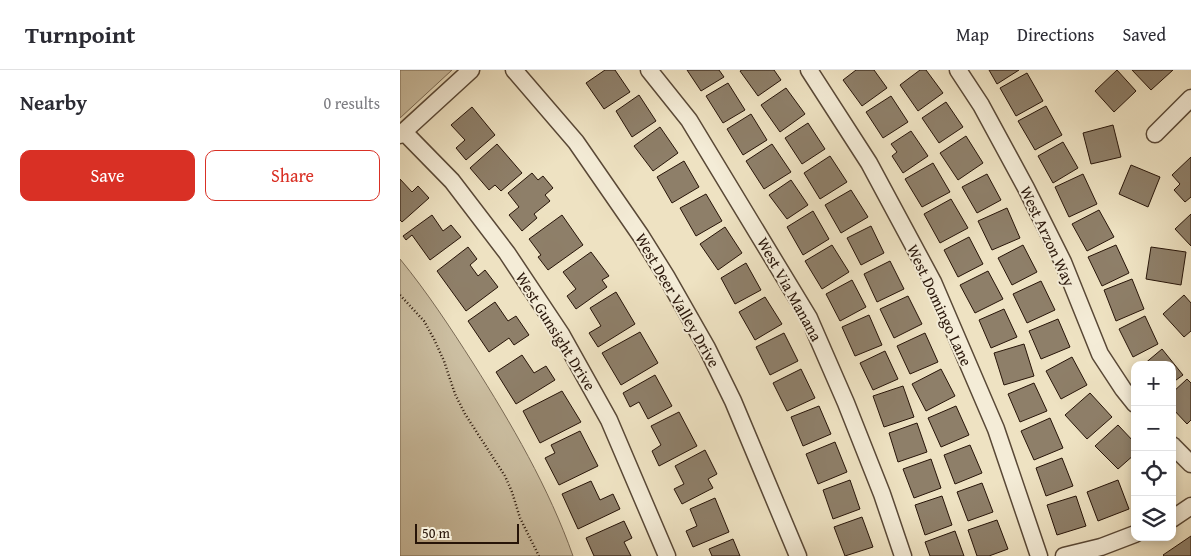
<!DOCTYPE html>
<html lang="en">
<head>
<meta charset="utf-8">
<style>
	body { margin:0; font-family:"Gentium Book Plus",serif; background:#f2f2f3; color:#2b2b33 }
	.controls { position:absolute; right:15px; bottom:15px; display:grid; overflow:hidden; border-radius:10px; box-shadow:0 2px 8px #0003 }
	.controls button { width:45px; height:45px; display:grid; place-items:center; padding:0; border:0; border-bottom:1px solid #e1e1e2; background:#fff; color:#2b2b33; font:25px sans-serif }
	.scale { position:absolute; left:15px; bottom:12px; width:104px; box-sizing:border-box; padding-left:5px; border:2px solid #271408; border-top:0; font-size:14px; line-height:18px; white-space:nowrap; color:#271408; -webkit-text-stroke:4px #f4ecd7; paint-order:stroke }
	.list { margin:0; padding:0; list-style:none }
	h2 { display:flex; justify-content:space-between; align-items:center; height:65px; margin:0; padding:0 20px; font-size:21px }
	h2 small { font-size:16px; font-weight:400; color:#7c7c81 }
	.actions { display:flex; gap:10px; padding:15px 20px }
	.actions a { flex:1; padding:11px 0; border:1px solid #d93025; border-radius:10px; text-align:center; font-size:18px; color:#d93025 }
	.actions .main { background:#d93025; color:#fff }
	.icon { flex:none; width:28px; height:28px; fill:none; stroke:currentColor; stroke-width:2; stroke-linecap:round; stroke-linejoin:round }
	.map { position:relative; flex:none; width:791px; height:486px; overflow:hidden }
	header { display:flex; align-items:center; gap:30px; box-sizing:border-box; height:70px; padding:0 25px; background:#fff; border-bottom:1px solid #e1e1e2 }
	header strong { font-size:24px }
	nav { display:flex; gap:28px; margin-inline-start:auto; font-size:18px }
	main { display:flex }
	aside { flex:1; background:#fff }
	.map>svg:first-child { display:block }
</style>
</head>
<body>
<header>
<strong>Turnpoint</strong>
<nav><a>Map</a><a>Directions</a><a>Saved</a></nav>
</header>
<main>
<aside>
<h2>Nearby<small>0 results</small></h2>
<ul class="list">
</ul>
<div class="actions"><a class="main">Save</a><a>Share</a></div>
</aside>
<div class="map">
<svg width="791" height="486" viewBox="0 0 791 486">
	<rect width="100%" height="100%" fill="#eee2c2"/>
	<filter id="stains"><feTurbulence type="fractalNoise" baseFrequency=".004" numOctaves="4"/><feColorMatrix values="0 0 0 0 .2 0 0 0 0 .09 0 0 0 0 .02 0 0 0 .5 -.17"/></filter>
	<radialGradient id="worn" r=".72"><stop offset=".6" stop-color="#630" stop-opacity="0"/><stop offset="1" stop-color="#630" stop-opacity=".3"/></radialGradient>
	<g fill="#ccbfa2" stroke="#7a6a55">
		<path d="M0 0H52L0 48Z"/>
		<path d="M0 189C27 222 50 257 73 293 111 353 149 418 173 486H0Z"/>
	</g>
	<g fill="#8e7f69" stroke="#271408">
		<path d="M205 0H215L230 22 204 39 186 13Z"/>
		<path d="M287 0H319L324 7 301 21Z"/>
		<path d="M342 0H374L381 10 358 26 340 1Z"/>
		<path d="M456 0H474L487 18 462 36 443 10Z"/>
		<path d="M520 0H526L543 23 518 41 500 15Z"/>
		<path d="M589 0H619L597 14Z"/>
		<path d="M717 0 736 21 714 42 695 21Z"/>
		<path d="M732 0H773L751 20Z"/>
		<path d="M627 3 643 31 616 46 600 18Z"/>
		<path d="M328 13 345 40 323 53 306 26Z"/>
		<path d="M386 18 405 44 380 62 361 35Z"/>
		<path d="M239 25 256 51 232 67 216 41Z"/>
		<path d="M491 26 508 52 483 68 466 42Z"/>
		<path d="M546 32 563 57 539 73 522 48Z"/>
		<path d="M646 36 662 65 635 80 618 51Z"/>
		<path d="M72 37 95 65 66 90 56 78 65 70 51 55Z"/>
		<path d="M351 44 367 70 343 85 327 59Z"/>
		<path d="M408 53 425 79 402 94 385 68Z"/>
		<path d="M713 55 721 87 691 94 683 63Z"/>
		<path d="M260 57 278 83 253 101 234 76Z"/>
		<path d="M511 61 528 86 503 103 492 86 497 82 491 74Z"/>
		<path d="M566 66 583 93 558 110 540 83Z"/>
		<path d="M663 72 678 98 653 113 638 86Z"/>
		<path d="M97 74 122 103 101 121 95 115 89 120 70 98Z"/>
		<path d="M372 74 391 102 364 119 346 91Z"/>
		<path d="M430 86 447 112 420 129 404 103Z"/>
		<path d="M791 87V127L785 132 774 120 780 114 772 105Z"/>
		<path d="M284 91 299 117 272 133 257 107Z"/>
		<path d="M533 93 550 122 522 137 505 109Z"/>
		<path d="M731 95 760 107 748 137 719 124Z"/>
		<path d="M132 103 138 110 143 106 153 118 145 125 150 131 134 144 137 148 122 161 109 145 119 137 108 123Z"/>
		<path d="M587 104 601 130 577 143 562 117Z"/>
		<path d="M683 104 697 134 669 147 655 117Z"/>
		<path d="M0 109 12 122 18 116 29 128 2 152 0 150Z"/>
		<path d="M391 110 408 135 387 149 369 125Z"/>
		<path d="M451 120 468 147 441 163 425 135Z"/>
		<path d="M306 124 322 151 296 166 280 138Z"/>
		<path d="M551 129 568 158 540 173 524 144Z"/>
		<path d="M607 138 620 168 592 180 578 151Z"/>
		<path d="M699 140 714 167 687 181 672 154Z"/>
		<path d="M413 141 429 169 403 185 387 157Z"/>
		<path d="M791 144V176L775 159Z"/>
		<path d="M32 145 43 161 51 155 61 167 30 190 12 165 6 170 3 166Z"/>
		<path d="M162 145 183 175 148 200 138 187 141 185 129 169Z"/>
		<path d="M471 156 484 183 461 195 447 168Z"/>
		<path d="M325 157 342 183 318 200 300 174Z"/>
		<path d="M569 167 583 194 558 207 544 180Z"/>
		<path d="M432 175 449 202 422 219 405 191Z"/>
		<path d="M623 175 637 202 612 215 598 188Z"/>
		<path d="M716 175 729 203 702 216 688 187Z"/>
		<path d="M68 177 77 189 70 195 78 206 85 200 98 217 66 241 37 201Z"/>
		<path d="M751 177 786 182 781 215 746 209Z"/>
		<path d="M191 182 209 206 202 210 207 217 176 239 167 226 176 219 163 202Z"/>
		<path d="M490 191 504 219 477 232 464 204Z"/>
		<path d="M346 193 361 220 335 234 321 208Z"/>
		<path d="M588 201 603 229 575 243 560 215Z"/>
		<path d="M732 209 744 239 716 251 704 220Z"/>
		<path d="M452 210 466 237 440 251 426 224Z"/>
		<path d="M641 211 655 240 627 253 613 224Z"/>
		<path d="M216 222 235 254 198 277 189 263 201 256 190 238Z"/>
		<path d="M784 225 791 233V261L784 267 763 244Z"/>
		<path d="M508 226 522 254 494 268 480 239Z"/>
		<path d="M365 227 382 254 355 270 339 242Z"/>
		<path d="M95 232 108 251 116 246 129 265 114 275 109 268 89 282 68 251Z"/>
		<path d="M604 239 617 267 591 278 579 250Z"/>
		<path d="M469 245 482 275 455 286 442 257Z"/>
		<path d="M745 246 758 274 733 287 719 259Z"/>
		<path d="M658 249 670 277 641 289 629 261Z"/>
		<path d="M240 262 258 293 221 315 202 283Z"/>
		<path d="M384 263 398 291 370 305 356 277Z"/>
		<path d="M525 263 538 292 510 304 497 276Z"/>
		<path d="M624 274 634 306 604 315 594 283Z"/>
		<path d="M762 279 783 305 772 313V295H743Z"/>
		<path d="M485 281 498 309 473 320 460 293Z"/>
		<path d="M122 285 134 303 146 296 155 310 116 334 96 302Z"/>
		<path d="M672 287 687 315 661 329 646 301Z"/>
		<path d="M401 299 415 328 387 341 373 313Z"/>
		<path d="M541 299 555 326 526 341 512 314Z"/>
		<path d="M255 305 272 336 248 349 239 332 230 337 223 323Z"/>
		<path d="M787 309 791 313V350L787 354 772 338V323Z"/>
		<path d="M634 313 647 341 620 352 608 324Z"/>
		<path d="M503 316 514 347 484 357 473 326Z"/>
		<path d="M162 321 181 352 140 373 123 341Z"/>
		<path d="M690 323 712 347 687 369 665 345Z"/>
		<path d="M419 336 431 364 403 376 391 347Z"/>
		<path d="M556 336 569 365 541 377 528 348Z"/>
		<path d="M279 342 297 376 259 396 252 381 261 375 251 356Z"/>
		<path d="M650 348 663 378 634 390 621 361Z"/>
		<path d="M517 353 527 382 498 392 489 363Z"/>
		<path d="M718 355 735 373V384L718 399 695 376Z"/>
		<path d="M180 361 198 396 159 415 145 388 155 383 151 375Z"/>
		<path d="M435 372 447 402 418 414 406 384Z"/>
		<path d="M570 375 582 403 555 414 544 385Z"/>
		<path d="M305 380 317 404 308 409 313 418 282 434 274 419 284 414 275 396Z"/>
		<path d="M662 388 673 416 646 426 636 398Z"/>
		<path d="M531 389 541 418 514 428 503 399Z"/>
		<path d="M450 410 460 439 433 449 423 420Z"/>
		<path d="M718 410 729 439 698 451 687 422Z"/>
		<path d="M191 411 200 430 213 424 220 439 178 459 162 424Z"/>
		<path d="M582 413 593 442 568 451 557 422Z"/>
		<path d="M542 426 552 455 525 465 515 435Z"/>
		<path d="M676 426 686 456 657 465 647 435Z"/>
		<path d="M315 428 329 462 293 477 286 461 297 456 290 439Z"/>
		<path d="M462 447 473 477 445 486 434 457Z"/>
		<path d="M597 450 608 479 589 486H577L568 460Z"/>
		<path d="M224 451 232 468 224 472 231 486H194L186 468Z"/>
		<path d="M555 461 564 486H530L525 472Z"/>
		<path d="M791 466V486H764L763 485Z"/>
		<path d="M333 469 340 486H312L309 479Z"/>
	</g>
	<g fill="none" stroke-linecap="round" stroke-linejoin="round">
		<g stroke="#594836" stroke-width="19">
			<g id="minor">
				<path d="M114 0 176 72 241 166 266 206 307 278 333 331 398 486"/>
				<path d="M249 0 289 50 409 248 446 333 482 424 503 486"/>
				<path d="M409 0 469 93 533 212 596 359 639 486"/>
				<path d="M558 0 581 35 626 118 663 192 700 284 723 319 735 334"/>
				<path d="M4 62 52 111 107 183 161 264 209 350 267 486"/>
				<path d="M755 64 791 28"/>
				<path d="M0 65 71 0"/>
				<path d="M772 375 791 394"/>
				<path d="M772 449 791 436"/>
				<path d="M664 486 701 477 735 464"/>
			</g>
		</g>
		<path stroke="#271408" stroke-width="2.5" stroke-dasharray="1 2.5" stroke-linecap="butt" d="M0 225 24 251 34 269 44 291 55 324 65 344 105 406 112 422 120 448 139 486"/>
		<use href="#minor" stroke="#f4ecd7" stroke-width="16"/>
	</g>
	<g text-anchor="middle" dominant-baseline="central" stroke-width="4" stroke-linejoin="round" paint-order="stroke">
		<g font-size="16" fill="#271408" stroke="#f4ecd7">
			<text transform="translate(648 166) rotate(65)">West Arzon Way</text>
			<text transform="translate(390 219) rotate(61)">West Via Manana</text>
			<text transform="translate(278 230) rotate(60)">West Deer Valley Drive</text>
			<text transform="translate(540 235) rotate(65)">West Domingo Lane</text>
			<text transform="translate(156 261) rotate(58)">West Gunsight Drive</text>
		</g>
	</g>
	<rect width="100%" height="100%" filter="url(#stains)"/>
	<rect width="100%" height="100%" fill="url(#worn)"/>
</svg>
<div class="controls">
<button>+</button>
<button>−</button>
<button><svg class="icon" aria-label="locate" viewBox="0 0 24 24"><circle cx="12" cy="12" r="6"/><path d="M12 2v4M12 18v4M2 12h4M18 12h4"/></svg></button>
<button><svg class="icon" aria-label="layers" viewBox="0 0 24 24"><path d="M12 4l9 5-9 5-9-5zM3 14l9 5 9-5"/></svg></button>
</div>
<div class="scale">50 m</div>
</div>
</main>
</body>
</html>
